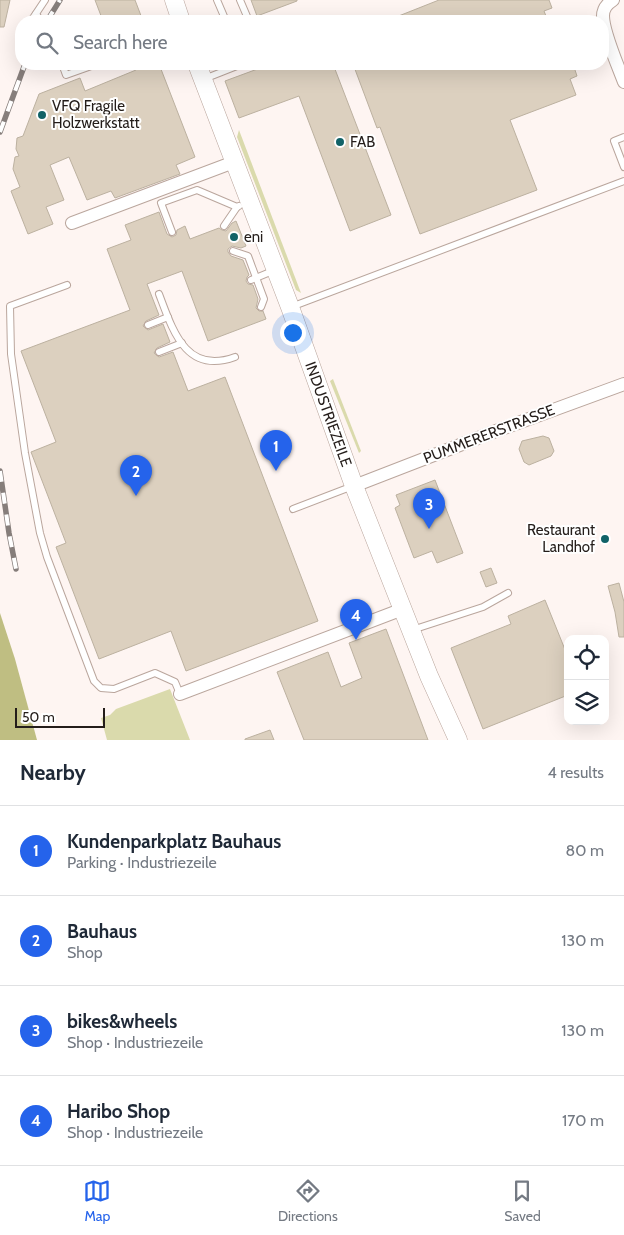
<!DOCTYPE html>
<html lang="en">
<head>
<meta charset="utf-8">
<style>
	body { margin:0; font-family:Cabin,sans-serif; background:#f2f2f3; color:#1f2937 }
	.controls { position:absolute; right:15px; bottom:15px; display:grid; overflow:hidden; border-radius:10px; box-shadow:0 5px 20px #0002 }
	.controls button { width:45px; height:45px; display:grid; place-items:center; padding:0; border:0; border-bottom:1px solid #e0e1e3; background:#fff; color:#1f2937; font:25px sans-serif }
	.scale { position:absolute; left:15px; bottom:12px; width:90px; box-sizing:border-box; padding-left:5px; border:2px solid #241d1a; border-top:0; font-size:14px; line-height:18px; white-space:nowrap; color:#241d1a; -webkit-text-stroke:4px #fff; paint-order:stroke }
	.you { position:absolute; left:292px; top:332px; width:18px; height:18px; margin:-12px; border:4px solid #fff; border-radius:50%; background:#1a73e8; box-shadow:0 0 0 8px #1a73e833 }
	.badge { display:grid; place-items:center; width:32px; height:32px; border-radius:50%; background:#2563eb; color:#fff; font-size:16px; font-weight:700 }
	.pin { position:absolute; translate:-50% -41px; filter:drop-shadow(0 1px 2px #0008) }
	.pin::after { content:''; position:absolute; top:26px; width:18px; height:15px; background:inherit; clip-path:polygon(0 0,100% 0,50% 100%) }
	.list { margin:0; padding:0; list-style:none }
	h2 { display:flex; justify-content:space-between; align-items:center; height:65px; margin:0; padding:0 20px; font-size:21px }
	h2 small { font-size:16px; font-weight:400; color:#747a83 }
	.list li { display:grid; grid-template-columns:32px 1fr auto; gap:15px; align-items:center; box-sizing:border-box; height:90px; padding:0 20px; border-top:1px solid #e0e1e3 }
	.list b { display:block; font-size:19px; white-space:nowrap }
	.list p { margin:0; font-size:16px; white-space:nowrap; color:#747a83 }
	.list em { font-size:16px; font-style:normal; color:#747a83 }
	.icon { flex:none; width:28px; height:28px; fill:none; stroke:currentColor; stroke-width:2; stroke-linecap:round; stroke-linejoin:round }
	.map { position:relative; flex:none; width:624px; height:740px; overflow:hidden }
	.search { position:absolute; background:#fff; box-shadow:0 5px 20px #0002; left:15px; right:15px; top:15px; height:55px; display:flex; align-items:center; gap:12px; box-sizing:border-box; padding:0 18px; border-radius:20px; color:#747a83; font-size:19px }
	.sheet { height:425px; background:#fff }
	nav { display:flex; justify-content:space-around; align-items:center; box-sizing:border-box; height:70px; border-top:1px solid #e0e1e3; background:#fff; font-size:14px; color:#747a83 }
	nav a { display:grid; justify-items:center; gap:2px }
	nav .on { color:#2563eb }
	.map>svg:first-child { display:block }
</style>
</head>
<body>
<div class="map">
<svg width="624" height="740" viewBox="0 0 624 740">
	<rect width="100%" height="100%" fill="#fef5f2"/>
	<g fill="#dadaac">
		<path d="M239 130 301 293 296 290 237 137Z"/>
		<path d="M333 379 361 451 359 453 330 381Z"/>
		<path d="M170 689 190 740H107L101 718 110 715 116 709Z"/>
	</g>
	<path fill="#bfbe82" d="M0 613 15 659 37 740H0Z"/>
	<g fill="#dcd0bf" stroke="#bcb1a0">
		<path d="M0 0H10L4 27H0Z"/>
		<path d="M95 0H135L143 21H103Z"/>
		<path d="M251 0H297V1L257 16Z"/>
		<path d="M439 0H549L552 8 544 11 548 21H386Z"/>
		<path d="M133 64H159L195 157 176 165 180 174 115 198 111 191 87 200 69 157 50 165 64 200 46 207 53 224 28 234 11 191 20 187 13 169 15 157 19 156 16 149 17 138 23 136 39 94 80 78 85 91 136 70Z"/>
		<path d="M271 64H333L391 215 350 231 299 96 239 118 225 81Z"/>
		<path d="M353 64H564L566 67 573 64 577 76 570 79 576 95 510 120 537 190 420 234 380 127 377 128Z"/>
		<path d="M159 212 167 234 172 237 176 235 177 230 185 226 190 239 219 228 222 230 226 231 232 223 236 221 246 246 241 248 232 246 228 249V252L231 256 243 260 249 275 247 277 246 281 248 284 253 285 258 299 256 308 259 311H263L266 319 208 341 182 271 147 284 159 315 146 321 143 326 148 330 163 324 170 342 157 348 154 353 159 357 173 352 188 391 225 377 318 621 186 671 171 631 99 659 56 547 66 543 31 452 56 442 21 351 130 310 107 249 131 240 125 225Z"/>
		<path d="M543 436 549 438 554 451 551 456 529 465 524 462 519 449 522 441Z"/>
		<path d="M435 480 463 553 437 563 432 551 414 558 395 508 400 505 396 495Z"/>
		<path d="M491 568 497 583 486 587 480 572Z"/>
		<path d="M619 583 624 602V637H619L615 612 608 586Z"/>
		<path d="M545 600 568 657V695L483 729 451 648 511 624 508 616Z"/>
		<path d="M386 629 428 740H304L277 672 328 652 341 687 362 678 349 643Z"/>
		<path d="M270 730 274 740H245V739Z"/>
	</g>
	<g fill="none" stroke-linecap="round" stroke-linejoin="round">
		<g stroke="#baa69d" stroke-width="8">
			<g id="service">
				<path d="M217 0 226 21"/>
				<path d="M240 0 249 21"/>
				<path d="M36 14 41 21"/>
				<path d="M31 21 45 0"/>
				<path d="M20 39 21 37"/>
				<path d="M62 64 66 75 97 64"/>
				<path d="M204 79 242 64"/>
				<path d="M624 137 614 141 624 167"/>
				<path d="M224 226 237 207 239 206"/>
				<path d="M172 232 161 203 197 190 237 207"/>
				<path d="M233 251 248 256 264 299 261 307"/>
				<path d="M251 280 275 270"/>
				<path d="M67 285 10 306 11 354 25 453 40 533 47 557 94 681 101 688 114 689 155 673 175 682 180 694"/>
				<path d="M159 294C173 331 186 375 235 357"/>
				<path d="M291 307 624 181"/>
				<path d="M148 325 168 317"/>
				<path d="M159 352 182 343"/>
				<path d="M293 509 353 486"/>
				<path d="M412 630 483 607 508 593"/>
			</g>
		</g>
		<g stroke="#baa69d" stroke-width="14">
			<g id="minor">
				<path d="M613 0C607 4 603 8 603 16 603 32 618 66 624 82"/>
				<path d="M72 223 234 162"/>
				<path d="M354 486 496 431 624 384"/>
				<path d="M180 694 403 609"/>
			</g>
		</g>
		<g stroke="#baa69d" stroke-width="19">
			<g id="secondary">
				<path d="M174 0 181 21"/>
				<path id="s1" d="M197 64 290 307 354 486 429 676 458 740"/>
			</g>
		</g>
		<use href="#service" stroke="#fff" stroke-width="6"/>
		<use href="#minor" stroke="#fff" stroke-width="12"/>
		<use href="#secondary" stroke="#fff" stroke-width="18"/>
		<g stroke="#867e7b" stroke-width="5.5">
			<g id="rail">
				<path d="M47 21 60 0"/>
				<path d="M0 132 25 64"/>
				<path d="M0 471 9 533 16 569"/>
			</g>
		</g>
		<use href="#rail" stroke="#fff" stroke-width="4" stroke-dasharray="11" stroke-linecap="butt"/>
	</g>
	<g fill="#116267" stroke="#fff" stroke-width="2">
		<circle cx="42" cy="115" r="5"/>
		<circle cx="340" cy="142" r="5"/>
		<circle cx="234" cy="237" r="5"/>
		<circle cx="605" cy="539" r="5"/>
	</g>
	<g text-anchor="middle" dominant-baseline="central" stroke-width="4" stroke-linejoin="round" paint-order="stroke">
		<g font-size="15" fill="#241d1a" stroke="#fff" text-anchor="start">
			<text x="52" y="106">VFQ Fragile<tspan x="52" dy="17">Holzwerkstatt</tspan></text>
			<text x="350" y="142">FAB</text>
			<text x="244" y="237">eni</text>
			<text x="595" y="530" text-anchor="end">Restaurant<tspan x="595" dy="17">Landhof</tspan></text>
		</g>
		<g font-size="15" fill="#241d1a" stroke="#fff">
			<text stroke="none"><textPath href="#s1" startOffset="374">INDUSTRIEZEILE</textPath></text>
			<text transform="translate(489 434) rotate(-21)">PUMMERERSTRASSE</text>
		</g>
	</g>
</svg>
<div class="controls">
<button><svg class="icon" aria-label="locate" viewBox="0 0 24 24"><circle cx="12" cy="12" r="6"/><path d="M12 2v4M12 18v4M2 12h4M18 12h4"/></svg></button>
<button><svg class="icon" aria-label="layers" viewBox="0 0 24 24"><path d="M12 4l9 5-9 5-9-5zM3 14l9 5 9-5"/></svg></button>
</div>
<div class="scale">50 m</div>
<div class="you"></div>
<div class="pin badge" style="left:276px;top:471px">1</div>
<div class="pin badge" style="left:136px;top:496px">2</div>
<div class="pin badge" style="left:429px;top:529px">3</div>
<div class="pin badge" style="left:356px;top:640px">4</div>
<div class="search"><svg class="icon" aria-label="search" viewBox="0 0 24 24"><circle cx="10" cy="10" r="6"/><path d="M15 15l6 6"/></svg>Search here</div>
</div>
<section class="sheet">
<h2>Nearby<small>4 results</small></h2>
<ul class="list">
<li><span class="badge">1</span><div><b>Kundenparkplatz Bauhaus</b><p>Parking · Industriezeile</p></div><em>80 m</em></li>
<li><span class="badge">2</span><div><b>Bauhaus</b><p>Shop</p></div><em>130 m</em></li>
<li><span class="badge">3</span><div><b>bikes&amp;wheels</b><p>Shop · Industriezeile</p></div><em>130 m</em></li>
<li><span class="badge">4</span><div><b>Haribo Shop</b><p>Shop · Industriezeile</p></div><em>170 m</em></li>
</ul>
</section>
<nav>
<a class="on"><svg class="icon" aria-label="map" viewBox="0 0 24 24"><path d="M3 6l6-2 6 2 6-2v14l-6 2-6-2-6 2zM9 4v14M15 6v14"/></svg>Map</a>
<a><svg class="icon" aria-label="directions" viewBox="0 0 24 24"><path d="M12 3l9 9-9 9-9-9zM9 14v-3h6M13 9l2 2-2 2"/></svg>Directions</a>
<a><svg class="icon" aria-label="saved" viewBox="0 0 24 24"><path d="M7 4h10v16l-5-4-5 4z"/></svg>Saved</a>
</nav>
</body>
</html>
